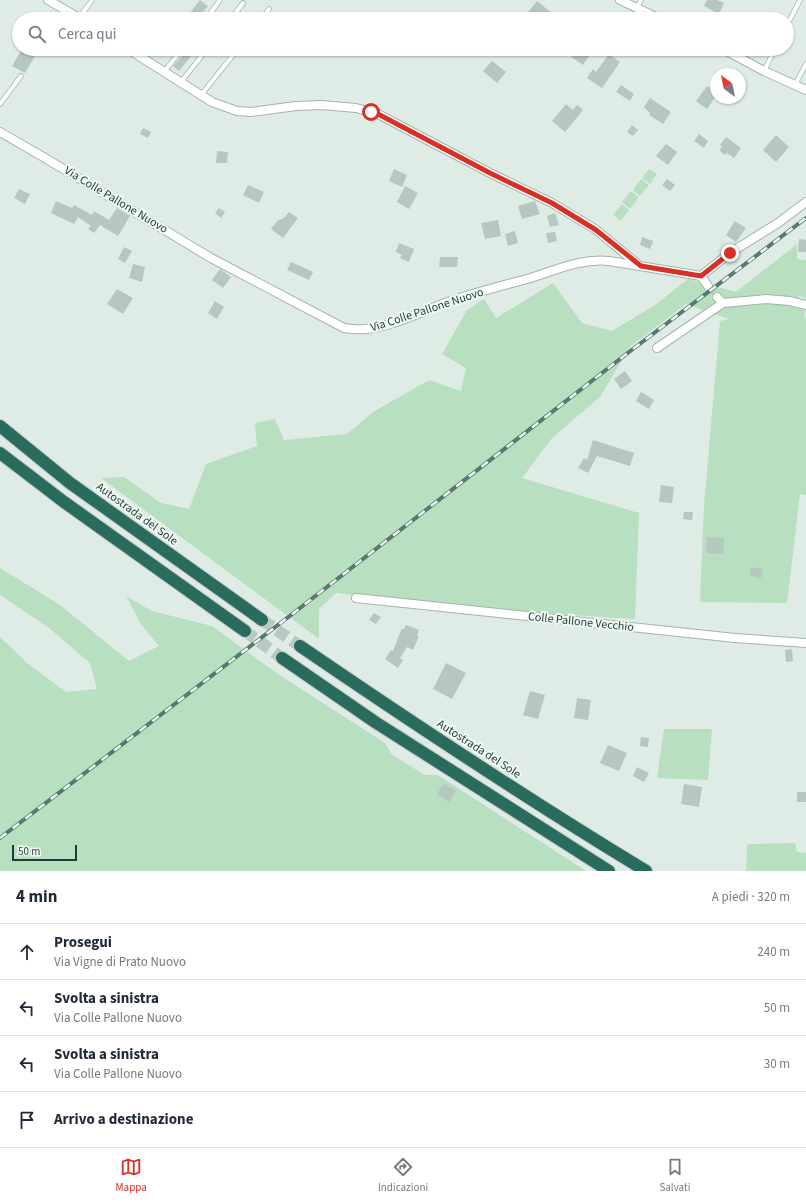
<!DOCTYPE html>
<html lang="it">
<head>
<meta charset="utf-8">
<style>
	body { margin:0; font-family:"Source Sans 3",sans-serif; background:#f2f2f3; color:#1f2937 }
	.compass { position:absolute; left:710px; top:68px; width:36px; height:36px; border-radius:50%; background:#fff; box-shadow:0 1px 3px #0004; rotate:327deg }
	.scale { position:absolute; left:12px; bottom:10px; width:65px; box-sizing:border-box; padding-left:4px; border:2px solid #1f3d34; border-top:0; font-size:11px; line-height:14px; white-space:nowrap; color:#1f3d34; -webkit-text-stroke:3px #f0f8f4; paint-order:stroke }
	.stop { position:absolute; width:12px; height:12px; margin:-9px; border:3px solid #d93025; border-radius:50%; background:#fff }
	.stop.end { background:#d93025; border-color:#fff; box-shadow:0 1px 4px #0008 }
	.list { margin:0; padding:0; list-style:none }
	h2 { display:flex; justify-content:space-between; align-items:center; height:52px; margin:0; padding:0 16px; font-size:17px }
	h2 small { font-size:13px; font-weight:400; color:#747a83 }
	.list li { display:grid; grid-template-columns:26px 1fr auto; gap:12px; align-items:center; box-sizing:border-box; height:56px; padding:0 16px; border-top:1px solid #e0e1e3 }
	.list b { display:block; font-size:15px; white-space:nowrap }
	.list p { margin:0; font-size:13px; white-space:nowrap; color:#747a83 }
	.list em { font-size:13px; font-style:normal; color:#747a83 }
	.icon { flex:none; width:22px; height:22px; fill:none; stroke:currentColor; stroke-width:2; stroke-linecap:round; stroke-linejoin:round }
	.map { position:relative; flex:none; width:806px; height:871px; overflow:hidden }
	.search { position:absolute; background:#fff; box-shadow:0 1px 3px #0004; left:12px; right:12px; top:12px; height:44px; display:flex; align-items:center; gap:10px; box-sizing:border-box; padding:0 14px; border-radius:22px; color:#747a83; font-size:15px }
	.sheet { height:276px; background:#fff }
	nav { display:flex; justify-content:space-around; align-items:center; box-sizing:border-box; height:56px; border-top:1px solid #e0e1e3; background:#fff; font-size:11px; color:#747a83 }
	nav a { display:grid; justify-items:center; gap:2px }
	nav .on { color:#d93025 }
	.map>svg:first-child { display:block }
</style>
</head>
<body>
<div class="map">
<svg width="806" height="871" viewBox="0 0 806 871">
	<rect width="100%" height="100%" fill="#dfece6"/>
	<g fill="#b7dfc0">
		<path d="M649 169 657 174 650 184 642 178Z"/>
		<path d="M641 179 649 185 640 196 633 190Z"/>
		<path d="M631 191 639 197 630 209 622 202Z"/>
		<path d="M622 204 629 210 621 221 613 215Z"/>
		<path d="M797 244V259L806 260V298L798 296 806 308 804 317 806 318V495L800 494 787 603 700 602 704 506 720 321 729 319 686 304 630 347 600 397 552 438 522 478 639 513 635 619 488 610 336 593 319 609V639L101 478 124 477 161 503 189 509 206 464 257 446 255 423 275 419 284 440 347 434 373 412 429 380 461 391 466 368 442 354 467 310 484 299 496 318 553 283 582 323 612 331 655 305 688 279 736 292Z"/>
		<path d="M0 568 60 605 129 661 159 646 141 624 126 596 152 611 212 626 275 672 385 743 391 754 425 775H438L586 871H0V637L27 663 66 692 97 689 90 663 49 628 0 595Z"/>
		<path d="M664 729H712L708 780 657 778Z"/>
		<path d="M795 843 797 852 806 853V871H746L747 844Z"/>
	</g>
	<g fill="#b5c7bf">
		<path d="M200 0 208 6 197 19 190 13Z"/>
		<path d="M707 0H717L724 3 719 14 704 6Z"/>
		<path d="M537 1 559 19H532L526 15Z"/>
		<path d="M22 49H39L25 73 12 66Z"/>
		<path d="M185 49H197L179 71 173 66 182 56Z"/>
		<path d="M576 49H594L583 65 571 57Z"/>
		<path d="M609 54 620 62 602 88 587 78 593 69 596 72Z"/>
		<path d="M492 61 506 72 497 83 483 71Z"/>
		<path d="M621 85 634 94 630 101 616 92Z"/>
		<path d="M707 86 716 92V96L707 109 696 101Z"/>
		<path d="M650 98 671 112 663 124 649 115 650 113 644 107Z"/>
		<path d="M566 104 573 110 577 105 583 110 565 132 552 121Z"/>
		<path d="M632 125 638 130 633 136 627 132Z"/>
		<path d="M143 128 151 132 148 138 140 134Z"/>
		<path d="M699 134 708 141 704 148 694 141Z"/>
		<path d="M776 135 789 147 776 162 763 150Z"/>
		<path d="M726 137 741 148 734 158 727 153 725 155 719 150 722 147 720 145Z"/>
		<path d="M666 144 677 152 668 165 656 156Z"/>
		<path d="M217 151 228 152 227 163H216Z"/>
		<path d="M394 169 407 175 402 187 389 181Z"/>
		<path d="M667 179 675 185 670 191 662 185Z"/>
		<path d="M248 185 264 192 259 203 243 195Z"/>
		<path d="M405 186 418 193 409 209 397 202Z"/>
		<path d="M19 189 30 194 25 204 14 198Z"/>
		<path d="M56 201 72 208 74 205 92 215 94 211 109 220 117 208 130 216 118 236 100 225 94 233 88 229 91 226 78 217 74 224 51 213Z"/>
		<path d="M535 201 540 214 522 219 518 206Z"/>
		<path d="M219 208 225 212 221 218 215 213Z"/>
		<path d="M289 212 298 218 283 238 271 229 277 221 284 218Z"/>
		<path d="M555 213 559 225 550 227 547 216Z"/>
		<path d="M498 220 501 236 485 239 481 223Z"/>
		<path d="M735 221 746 228 736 242 726 235Z"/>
		<path d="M515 231 518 243 508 246 505 234Z"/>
		<path d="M555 232 557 241 548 243 546 233Z"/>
		<path d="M642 237 653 241 650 249 640 245Z"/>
		<path d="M799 239 806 240V252H798Z"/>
		<path d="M399 243 414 249 409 262 400 258 402 255 396 252Z"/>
		<path d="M124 247 132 251 125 263 118 259Z"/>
		<path d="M440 257H458L457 267H439Z"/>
		<path d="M291 262 313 272 309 280 287 270Z"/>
		<path d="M133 264 145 267 142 282 129 278Z"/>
		<path d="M220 269 231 277 223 288 212 280Z"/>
		<path d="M117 289 133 298 123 314 107 304Z"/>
		<path d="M215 301 224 307 217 319 208 313Z"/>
		<path d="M625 371 632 381 621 389 614 379Z"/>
		<path d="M641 392 654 400 649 409 636 401Z"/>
		<path d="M593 440 634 453 630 466 597 456 588 473 578 468 584 458 587 460Z"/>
		<path d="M661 485 674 487 672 503 659 502Z"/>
		<path d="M684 512H693L692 520 683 519Z"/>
		<path d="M707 537 724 538 723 554 706 553Z"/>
		<path d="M751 567 763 569 761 578 750 576Z"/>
		<path d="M374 613 381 617 376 624 369 620Z"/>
		<path d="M406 625 419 630 417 635 419 636 413 650 407 647 400 658 403 660 398 668 385 659 391 650 393 651 401 630 402 629H404Z"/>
		<path d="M792 649 793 661 786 662 785 650Z"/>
		<path d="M446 663 466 673 452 699 433 689Z"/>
		<path d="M530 691 545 695 538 719 523 715Z"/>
		<path d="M577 698 591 700 588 720 574 718Z"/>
		<path d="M641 737 649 738 648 747 640 746Z"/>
		<path d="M608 745 627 753 619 771 600 763Z"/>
		<path d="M637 767 649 773 644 782 633 776Z"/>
		<path d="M444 783 456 791 449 802 437 794Z"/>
		<path d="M684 784 702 787 699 807 681 804Z"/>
		<rect x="797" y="792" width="9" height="10"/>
	</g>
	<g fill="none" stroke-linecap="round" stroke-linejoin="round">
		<path stroke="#b9c9c2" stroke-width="8" stroke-dasharray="8 4" stroke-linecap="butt" d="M708 286 717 297"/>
		<g stroke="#b9c9c2" stroke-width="12" stroke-dasharray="12 6" stroke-linecap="butt">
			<path d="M262 620 300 646"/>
			<path d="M245 631 282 658"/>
		</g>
		<g stroke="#a2b4ad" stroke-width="5.5">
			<g id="service">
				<path d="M637 8 641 0"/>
				<path d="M79 18 92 0"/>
				<path d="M206 19 220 0"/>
				<path d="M231 19 243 3"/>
				<path d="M262 19 269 9"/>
				<path d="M787 25 800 0"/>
				<path d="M764 71 775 49"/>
				<path d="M164 72 182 49"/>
				<path d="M181 82 207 49"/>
				<path d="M795 85 806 64"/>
				<path d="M201 95 238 49"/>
				<path d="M0 104 21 76"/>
			</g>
		</g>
		<g stroke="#a2b4ad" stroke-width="10">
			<g id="minor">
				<path d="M48 0 81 19"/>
				<path d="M620 0 660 19"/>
				<path d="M128 49 212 102 237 111 251 112 296 106 322 105 356 108 378 114 490 173 552 203 595 229 640 266"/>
				<path d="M723 49 764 71 806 90"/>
				<path d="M0 132 45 158 211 258 344 328C351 329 358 330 365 329 388 328 418 313 440 305 468 294 498 287 527 279 554 271 580 258 609 261L701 276 730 253 778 223 806 202"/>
				<path d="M701 276 708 286"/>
				<path d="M717 297 723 303 766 299 790 301 806 305"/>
				<path d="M657 348 723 303"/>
				<path d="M356 598 735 638 806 643"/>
			</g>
		</g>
		<g stroke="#c0c9c6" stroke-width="14">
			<g id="motorway">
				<path d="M0 426 70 483 262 620"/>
				<path d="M0 453 64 502 245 631"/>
				<path d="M300 646C414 724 529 800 646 871"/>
				<path d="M282 658 375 722 609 871"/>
			</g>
		</g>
		<use href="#service" stroke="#fff" stroke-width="4"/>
		<use href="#minor" stroke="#fff" stroke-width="8"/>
		<use href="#motorway" stroke="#296b5c" stroke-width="12"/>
		<g stroke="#59796f" stroke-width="4">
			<path id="rail" d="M0 838 291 615 629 352 806 218"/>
		</g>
		<use href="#rail" stroke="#f0f8f4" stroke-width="2.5" stroke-dasharray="8" stroke-linecap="butt"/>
	</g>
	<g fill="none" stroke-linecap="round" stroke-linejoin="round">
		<path stroke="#d93025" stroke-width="5" d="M371 112 378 114 490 173 552 203 596 230 641 266 701 276 730 253"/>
	</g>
	<g text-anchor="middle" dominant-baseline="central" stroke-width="4" stroke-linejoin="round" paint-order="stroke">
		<g font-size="12" fill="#1f3d34" stroke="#f0f8f4">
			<text transform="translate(116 200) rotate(31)">Via Colle Pallone Nuovo</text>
			<text transform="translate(427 310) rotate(-18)">Via Colle Pallone Nuovo</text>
			<text transform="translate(137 514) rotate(36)">Autostrada del Sole</text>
			<text transform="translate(581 622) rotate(6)">Colle Pallone Vecchio</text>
			<text transform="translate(479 749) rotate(33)">Autostrada del Sole</text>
		</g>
	</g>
</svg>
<svg class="compass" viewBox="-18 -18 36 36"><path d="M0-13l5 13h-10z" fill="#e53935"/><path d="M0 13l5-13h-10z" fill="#747a83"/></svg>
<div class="scale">50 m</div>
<div class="stop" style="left:371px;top:112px"></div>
<div class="stop end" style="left:730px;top:253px"></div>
<div class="search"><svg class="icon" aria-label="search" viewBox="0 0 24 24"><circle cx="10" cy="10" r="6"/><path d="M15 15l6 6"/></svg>Cerca qui</div>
</div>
<section class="sheet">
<h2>4 min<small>A piedi · 320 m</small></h2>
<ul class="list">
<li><svg class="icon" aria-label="ahead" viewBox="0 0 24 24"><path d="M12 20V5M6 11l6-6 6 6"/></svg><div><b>Prosegui</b><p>Via Vigne di Prato Nuovo</p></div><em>240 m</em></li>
<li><svg class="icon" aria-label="left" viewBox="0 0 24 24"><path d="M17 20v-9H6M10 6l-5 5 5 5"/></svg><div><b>Svolta a sinistra</b><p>Via Colle Pallone Nuovo</p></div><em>50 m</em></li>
<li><svg class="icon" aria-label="left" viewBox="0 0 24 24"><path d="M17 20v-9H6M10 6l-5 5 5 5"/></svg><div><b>Svolta a sinistra</b><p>Via Colle Pallone Nuovo</p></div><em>30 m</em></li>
<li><svg class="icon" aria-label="arrive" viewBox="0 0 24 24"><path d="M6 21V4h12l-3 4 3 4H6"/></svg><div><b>Arrivo a destinazione</b></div></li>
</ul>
</section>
<nav>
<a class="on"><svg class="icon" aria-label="map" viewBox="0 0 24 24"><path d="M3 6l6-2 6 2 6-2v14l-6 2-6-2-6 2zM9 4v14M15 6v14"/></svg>Mappa</a>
<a><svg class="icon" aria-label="directions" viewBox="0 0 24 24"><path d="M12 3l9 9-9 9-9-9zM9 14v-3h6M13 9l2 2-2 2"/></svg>Indicazioni</a>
<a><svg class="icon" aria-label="saved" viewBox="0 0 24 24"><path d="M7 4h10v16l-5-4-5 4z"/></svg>Salvati</a>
</nav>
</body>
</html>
